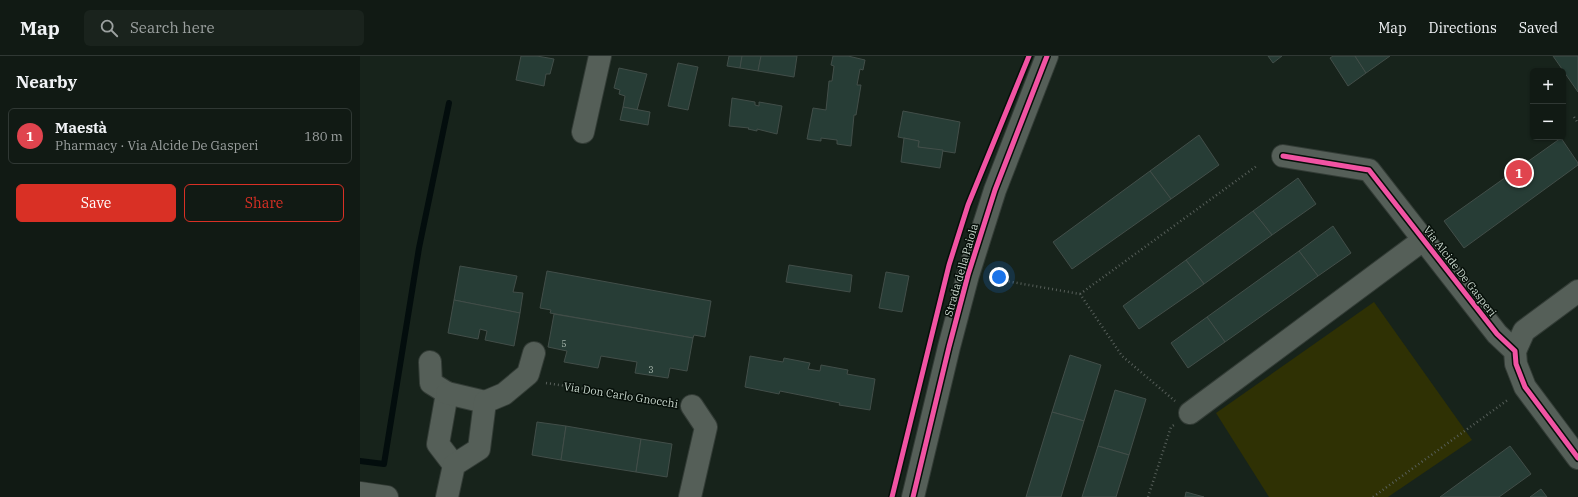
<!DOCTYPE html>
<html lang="en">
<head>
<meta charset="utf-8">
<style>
	body { margin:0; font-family:"IBM Plex Serif",serif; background:#1a231d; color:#f1f3f6 }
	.controls { position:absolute; right:12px; top:12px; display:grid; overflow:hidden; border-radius:6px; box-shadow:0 1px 3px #0004 }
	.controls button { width:36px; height:36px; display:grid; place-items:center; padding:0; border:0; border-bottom:1px solid #303834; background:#111a14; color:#f1f3f6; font:20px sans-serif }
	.you { position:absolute; left:639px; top:221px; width:14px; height:14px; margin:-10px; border:3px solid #fff; border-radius:50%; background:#1a73e8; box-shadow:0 0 0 6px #1a73e833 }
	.badge { display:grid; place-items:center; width:26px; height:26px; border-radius:50%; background:#d93025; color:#fff; font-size:13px; font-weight:700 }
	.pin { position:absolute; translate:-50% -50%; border:2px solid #fff; box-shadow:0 1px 4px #0006 }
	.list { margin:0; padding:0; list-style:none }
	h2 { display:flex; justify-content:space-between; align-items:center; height:52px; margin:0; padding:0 16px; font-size:17px }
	h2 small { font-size:13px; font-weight:400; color:#9ca1a0 }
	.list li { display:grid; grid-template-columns:26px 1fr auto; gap:12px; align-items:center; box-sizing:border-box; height:56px; margin:0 8px 8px; padding:0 8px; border:1px solid #303834; border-radius:6px }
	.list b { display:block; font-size:15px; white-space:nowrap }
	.list p { margin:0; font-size:13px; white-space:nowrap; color:#9ca1a0 }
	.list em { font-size:13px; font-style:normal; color:#9ca1a0 }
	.actions { display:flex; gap:8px; padding:12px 16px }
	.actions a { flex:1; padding:9px 0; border:1px solid #d93025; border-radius:6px; text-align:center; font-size:14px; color:#d93025 }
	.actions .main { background:#d93025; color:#fff }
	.icon { flex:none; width:22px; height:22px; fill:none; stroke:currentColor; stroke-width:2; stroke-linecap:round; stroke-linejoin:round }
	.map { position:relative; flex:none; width:1218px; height:441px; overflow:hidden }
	header { display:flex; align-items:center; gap:24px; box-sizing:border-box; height:56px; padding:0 20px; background:#111a14; border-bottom:1px solid #303834 }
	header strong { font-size:19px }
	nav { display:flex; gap:22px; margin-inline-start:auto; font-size:14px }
	.search { width:280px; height:36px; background:#1a231d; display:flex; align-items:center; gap:10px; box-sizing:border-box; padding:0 14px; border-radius:6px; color:#9ca1a0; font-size:15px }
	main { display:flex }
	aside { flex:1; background:#111a14 }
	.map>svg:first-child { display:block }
</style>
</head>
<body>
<header>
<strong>Map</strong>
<div class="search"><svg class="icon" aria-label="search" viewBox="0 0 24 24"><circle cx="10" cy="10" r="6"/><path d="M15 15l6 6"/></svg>Search here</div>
<nav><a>Map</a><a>Directions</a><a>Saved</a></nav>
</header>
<main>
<aside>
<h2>Nearby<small></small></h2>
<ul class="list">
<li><span class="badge" style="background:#e0444e">1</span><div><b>Maestà</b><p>Pharmacy · Via Alcide De Gasperi</p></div><em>180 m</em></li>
</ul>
<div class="actions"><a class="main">Save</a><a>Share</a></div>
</aside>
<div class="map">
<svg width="1218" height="441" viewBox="0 0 1218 441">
	<rect width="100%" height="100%" fill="#17231b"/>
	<path fill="#2f3104" d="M1014 246 1112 384 1028 441H909L856 357Z"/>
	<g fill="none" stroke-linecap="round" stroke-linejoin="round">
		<path stroke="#030d0d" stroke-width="6" d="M0 405 24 408 59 192 89 47"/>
	</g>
	<g fill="#273d36" stroke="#424e49">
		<path d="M161 0H177L194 3 190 18H186L184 30 156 24Z"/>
		<path d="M369 0H382L380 12 367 10Z"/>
		<path d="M382 0H401L398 15 380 12Z"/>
		<path d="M401 0H437L434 21 398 15Z"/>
		<path d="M473 0H488L505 4 503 14 500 13 497 29H501L496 59H494L491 90 477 88V84L461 82V85L447 83 453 52 466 54 469 25H472L474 10 471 9Z"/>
		<path d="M908 0H922L913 7Z"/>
		<path d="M973 0H995L1006 17 988 30 970 2Z"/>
		<path d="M995 0H1030L1006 17Z"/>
		<path d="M1193 0H1218V36Z"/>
		<path d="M318 7 338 11 328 54 308 50Z"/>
		<path d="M259 12 287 18 277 54 263 51 265 40 259 38 260 34 254 32Z"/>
		<path d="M372 42 395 46V49L399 50V46L422 50 417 78 397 73V75L388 73 389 72 369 70Z"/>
		<path d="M263 51 290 56 288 69 260 64Z"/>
		<path d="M543 55 600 66 595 97 558 91 559 85 538 81Z"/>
		<path d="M839 79 859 109 811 143 790 115Z"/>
		<path d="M544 82 559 85 558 91 583 94 580 112 541 106Z"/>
		<path d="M1201 82 1218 107V109L1104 192 1084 165Z"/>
		<path d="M790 115 811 143 712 213 693 186Z"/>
		<path d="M938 122 956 148 912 179 893 155Z"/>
		<path d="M893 155 912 179 844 228 826 204Z"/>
		<path d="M973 170 991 197 958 220 939 195Z"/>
		<path d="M939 195 958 220 865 286 847 261Z"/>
		<path d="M826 204 844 228 779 273 763 250Z"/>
		<path d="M429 209 492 219 490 236 426 226Z"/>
		<path d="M100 210 157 220 153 236 163 237 160 257 94 244Z"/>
		<path d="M187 215 351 245 345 281 334 279 333 282 190 257 191 254 180 252Z"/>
		<path d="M526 216 549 220 542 256 519 252Z"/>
		<path d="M94 244 160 257 154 290 125 284 127 275 120 273 118 283 88 277Z"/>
		<path d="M194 258 333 282 327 315 310 312 308 322 275 317 277 306 241 300 238 312 204 306 207 295 188 291Z"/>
		<path d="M847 261 865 286 828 312 811 287Z"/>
		<path d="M710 299 741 309 724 365 692 356Z"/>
		<path d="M390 300 423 306 424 302 450 307 448 313 460 315 461 309 488 314 487 318 515 323 510 354 479 349 480 347 420 335 419 338 385 331Z"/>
		<path d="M755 334 786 343 769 399 738 390Z"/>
		<path d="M692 356 724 365 701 441H666Z"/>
		<path d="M177 366 206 370 201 404 172 399Z"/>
		<path d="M206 370 281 383 276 416 201 404Z"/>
		<path d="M281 383 312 388 307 421 276 416Z"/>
		<path d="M738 390 769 399 756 441H722Z"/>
		<path d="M1150 390 1171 418 1139 441H1080Z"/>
		<path d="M1181 433 1187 441H1170Z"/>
		<path d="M826 436 844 441H825Z"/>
	</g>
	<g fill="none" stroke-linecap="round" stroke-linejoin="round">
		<g stroke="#333c36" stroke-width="24">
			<g id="minor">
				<path d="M223 76 240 0"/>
				<path d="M923 100 1009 114 1137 278 1155 295 1156 308 1165 331 1218 402"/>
				<path d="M1155 295 1164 275 1218 235"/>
				<path d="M70 306 71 327 87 337 78 388 94 409"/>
				<path d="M87 337 125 346"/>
				<path d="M830 357 1063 184"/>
				<path d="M0 437 27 441"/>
				<path d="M87 441 94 409 119 393 125 346 144 338 168 318 174 297"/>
				<path d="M330 441 346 371 332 350"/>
				<path d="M553 441 589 291 608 219 635 134 687 0"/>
			</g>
		</g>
		<g stroke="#575f5a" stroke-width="2.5" stroke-dasharray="1 3" stroke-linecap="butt">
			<path d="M1214 61 1218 67"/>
			<path d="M629 222 720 238 762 300 815 345"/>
			<path d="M720 238 898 109"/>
			<path d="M186 327 312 346"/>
			<path d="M788 441 811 371 814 369"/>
			<path d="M1013 441 1149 343"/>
		</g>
		<use href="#minor" stroke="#555f58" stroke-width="22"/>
		<g stroke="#060f09" stroke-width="8">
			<g id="cycleway">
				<path d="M923 100 1009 114 1137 278 1155 295 1156 308 1165 331 1218 402"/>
				<path d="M532 441 589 209 608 149 669 0"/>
				<path d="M553 441 589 291 608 219 635 134 687 0"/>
			</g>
		</g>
		<use href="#cycleway" stroke="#f153a3" stroke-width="5"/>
	</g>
	<g text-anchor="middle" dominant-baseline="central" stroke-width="3" stroke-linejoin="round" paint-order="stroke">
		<g font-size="9" fill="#a0b0a6">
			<text x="204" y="287">5</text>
			<text x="291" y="313">3</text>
		</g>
		<g font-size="11" fill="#c8d6cc" stroke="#060f09">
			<text transform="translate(601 214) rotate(-74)">Strada della Paiola</text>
			<text transform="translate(1100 215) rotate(52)">Via Alcide De Gasperi</text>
			<text transform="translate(261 339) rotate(9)">Via Don Carlo Gnocchi</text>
		</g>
	</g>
</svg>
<div class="controls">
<button>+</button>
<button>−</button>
</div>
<div class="you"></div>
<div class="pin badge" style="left:1159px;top:117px;background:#e0444e">1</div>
</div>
</main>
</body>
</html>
